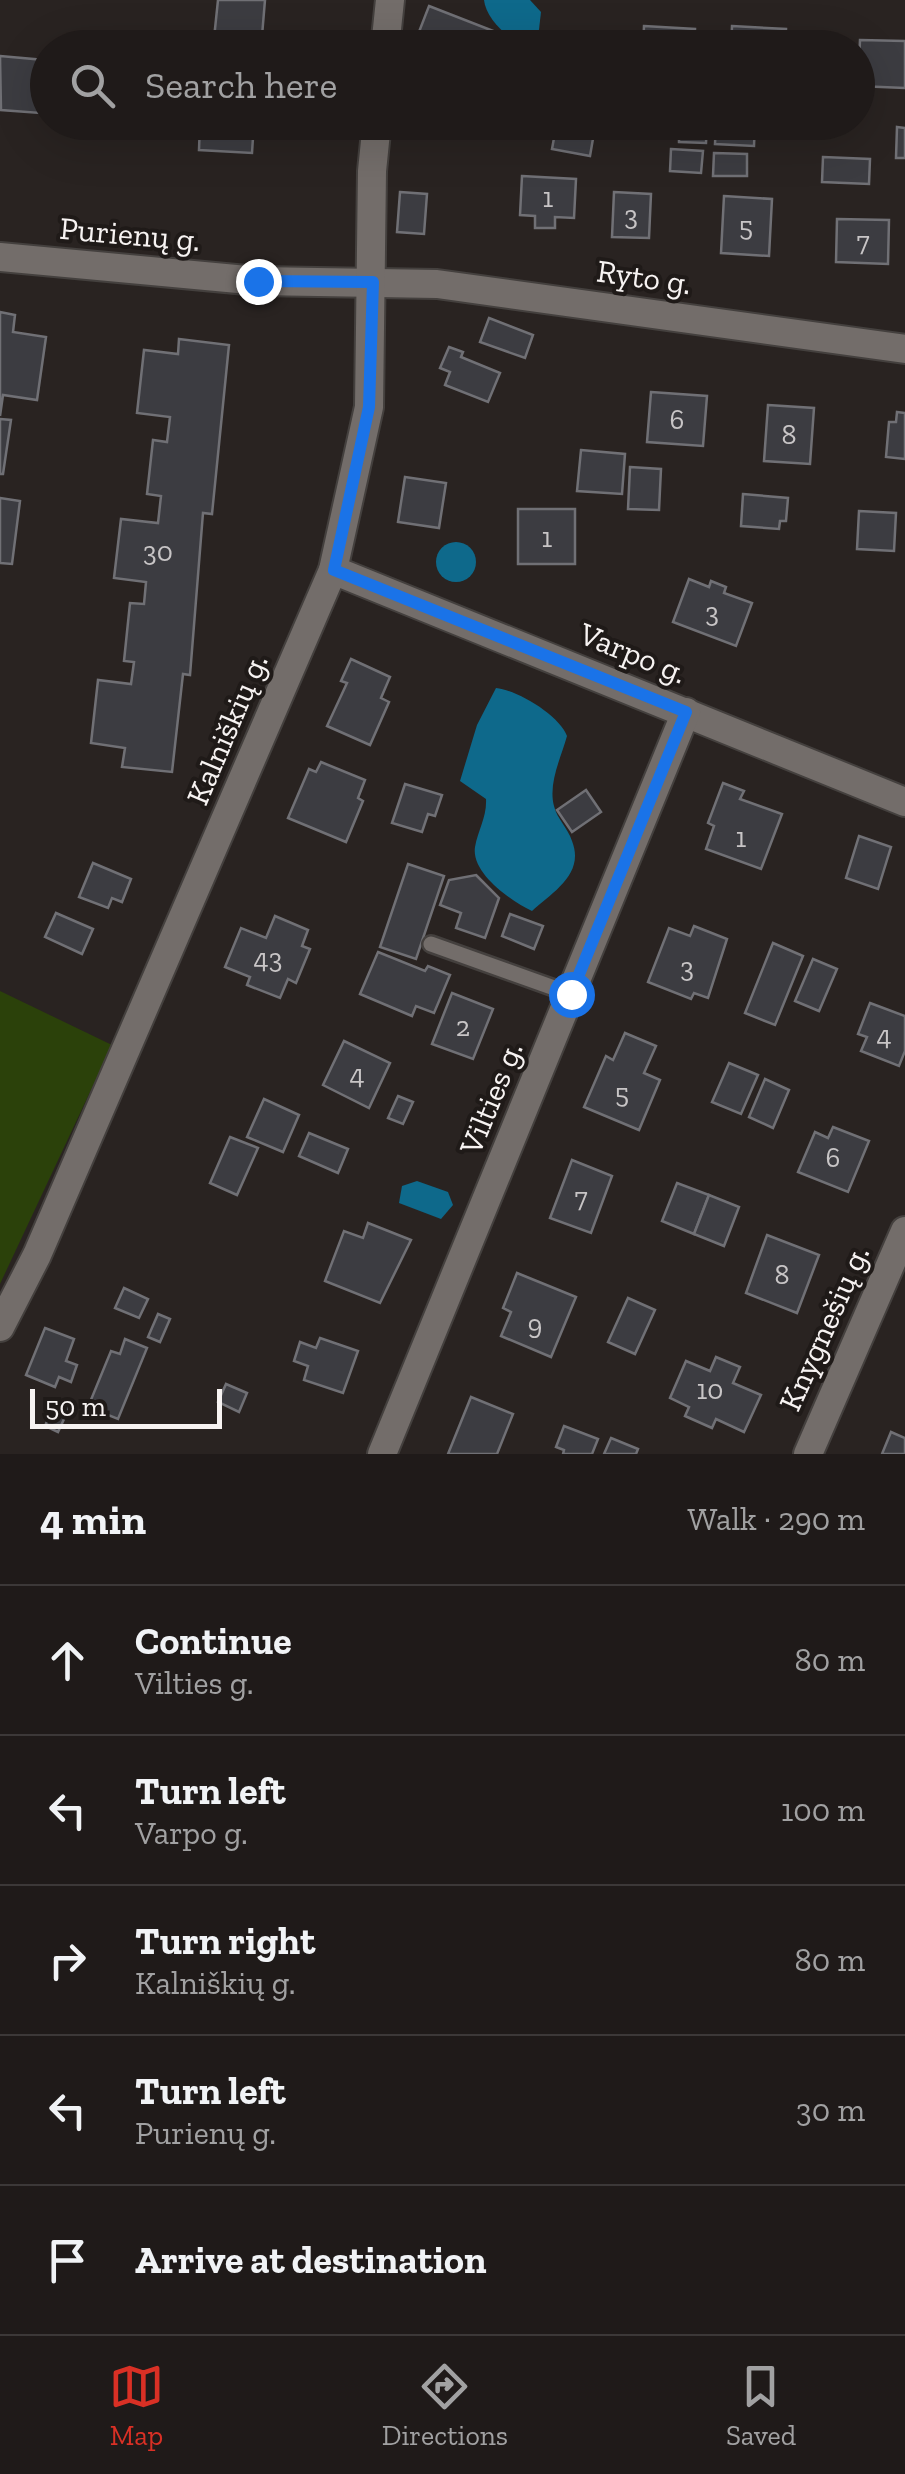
<!DOCTYPE html>
<html lang="en">
<head>
<meta charset="utf-8">
<style>
	body { margin:0; font-family:"Zilla Slab",serif; background:#272322; color:#f1f3f6 }
	.scale { position:absolute; left:30px; bottom:25px; width:192px; box-sizing:border-box; padding-left:10px; border:5px solid #f7f3f2; border-top:0; font-size:28px; line-height:35px; white-space:nowrap; color:#f7f3f2; -webkit-text-stroke:8px #1f1a18; paint-order:stroke }
	.stop { position:absolute; width:30px; height:30px; margin:-22px; border:8px solid #1a73e8; border-radius:50%; background:#fff }
	.stop.end { background:#1a73e8; border-color:#fff; box-shadow:0 2px 10px #0008 }
	.list { margin:0; padding:0; list-style:none }
	h2 { display:flex; justify-content:space-between; align-items:center; height:130px; margin:0; padding:0 40px; font-size:42px }
	h2 small { font-size:32px; font-weight:400; color:#a1a1a2 }
	.list li { display:grid; grid-template-columns:65px 1fr auto; gap:30px; align-items:center; box-sizing:border-box; height:150px; padding:0 40px; border-top:2px solid #3c3838 }
	.list b { display:block; font-size:38px; white-space:nowrap }
	.list p { margin:0; font-size:32px; white-space:nowrap; color:#a1a1a2 }
	.list em { font-size:32px; font-style:normal; color:#a1a1a2 }
	.icon { flex:none; width:55px; height:55px; fill:none; stroke:currentColor; stroke-width:2; stroke-linecap:round; stroke-linejoin:round }
	.map { position:relative; flex:none; width:905px; height:1454px; overflow:hidden }
	.search { position:absolute; background:#1f1a19; box-shadow:0 10px 40px #0002; left:30px; right:30px; top:30px; height:110px; display:flex; align-items:center; gap:25px; box-sizing:border-box; padding:0 35px; border-radius:55px; color:#a1a1a2; font-size:38px }
	.sheet { height:880px; background:#1f1a19 }
	nav { display:flex; justify-content:space-around; align-items:center; box-sizing:border-box; height:140px; border-top:2px solid #3c3838; background:#1f1a19; font-size:28px; color:#a1a1a2 }
	nav a { display:grid; justify-items:center; gap:5px }
	nav .on { color:#d93025 }
	.map>svg:first-child { display:block }
</style>
</head>
<body>
<div class="map">
<svg width="905" height="1454" viewBox="0 0 905 1454">
	<rect width="100%" height="100%" fill="#292321"/>
	<path fill="#2b410a" d="M0 991 112 1045 0 1284Z"/>
	<g fill="#0e698b">
		<path d="M484 0H530L541 12 537 47C516 48 486 21 484 0Z"/>
		<circle cx="456" cy="562" r="20"/>
		<path d="M496 688C518 690 560 716 567 736 561 758 548 783 554 806 557 819 568 828 572 841 585 874 553 892 532 911 511 901 471 873 475 847 478 830 487 817 486 799L460 781 477 725Z"/>
		<path d="M417 1181 448 1192 453 1205 441 1219 399 1203 402 1186Z"/>
	</g>
	<g fill="#3c3c41" stroke="#707075" stroke-width="2.5">
		<path d="M218 0H265L261 48H213Z"/>
		<path d="M429 6 501 34 496 48H444L417 37Z"/>
		<path d="M644 26 695 29 694 48H643Z"/>
		<path d="M732 26 786 29 785 48H731Z"/>
		<path d="M860 40 905 41V88L858 86Z"/>
		<path d="M0 56 44 60 40 113 1 110Z"/>
		<path d="M200 122H254L252 153 199 150Z"/>
		<path d="M420 122H465L460 136Z"/>
		<path d="M557 122 595 127 590 156 552 149Z"/>
		<path d="M666 122H707L706 143 679 142V137L665 136Z"/>
		<path d="M716 122H755L754 146 715 144Z"/>
		<path d="M897 127 905 128V158H896Z"/>
		<path d="M671 149 703 151 701 173 670 171Z"/>
		<path d="M714 153 747 154V176H713Z"/>
		<path d="M823 157 870 159 869 184 822 182Z"/>
		<path d="M522 176 576 179 574 218 555 217V228H535V216L520 215Z"/>
		<path d="M400 192 427 194 424 234 397 232Z"/>
		<path d="M614 192 651 194 649 238 612 237Z"/>
		<path d="M724 196 772 199 769 256 721 253Z"/>
		<path d="M837 219 889 220 888 264 836 262Z"/>
		<path d="M0 312 15 315 13 332 46 337 37 400 3 395 0 416Z"/>
		<path d="M489 318 533 335 525 358 480 342Z"/>
		<path d="M179 339 229 345 212 514 203 513 190 675 183 674 172 772 122 767 125 748 91 743 98 680 131 684 134 662 124 661 130 603 144 604 146 582 114 578 121 519 158 523 161 496 147 494 153 440 167 442 170 417 137 413 144 350 178 354Z"/>
		<path d="M449 347 463 352 461 357 500 373 488 402 445 385 450 372 440 368Z"/>
		<path d="M651 392 707 396 703 446 647 442Z"/>
		<path d="M768 405 814 408 810 464 764 461Z"/>
		<path d="M897 412 905 413V459L886 457 889 422H896Z"/>
		<path d="M0 419 11 420 3 474H0Z"/>
		<path d="M581 450 625 454 622 494 577 491Z"/>
		<path d="M630 467 661 469 659 510 628 509Z"/>
		<path d="M405 477 446 483 439 528 398 522Z"/>
		<path d="M743 494 788 498 786 521H780L779 529 741 526Z"/>
		<path d="M0 498 20 501 12 564 0 563Z"/>
		<rect x="518" y="509" width="57" height="55"/>
		<path d="M859 511 896 513 894 551 857 549Z"/>
		<path d="M689 579 709 587 711 581 726 587 724 593 752 603 736 646 673 622Z"/>
		<path d="M351 659 390 677 381 698 389 702 370 745 327 726 347 683 341 681Z"/>
		<path d="M321 762 365 780 358 798 363 801 346 842 288 818 309 769 316 772Z"/>
		<path d="M723 783 744 791 740 799 782 814 761 869 706 849 714 826 708 823Z"/>
		<path d="M405 784 442 795 435 816 428 814 422 832 392 823Z"/>
		<path d="M586 790 601 812 572 832 557 810Z"/>
		<path d="M859 836 891 847 878 889 846 878Z"/>
		<path d="M93 863 131 879 122 902 112 898 108 908 79 897Z"/>
		<path d="M408 864 444 876 416 959 380 947Z"/>
		<path d="M476 875 499 898 485 938 456 928 461 913 440 905 449 880Z"/>
		<path d="M56 913 93 929 82 954 45 937Z"/>
		<path d="M510 914 543 926 534 949 502 936Z"/>
		<path d="M275 916 308 930 302 946 310 949 296 983 288 979 280 998 247 985 250 977 225 967 241 928 266 938Z"/>
		<path d="M694 926 727 939 708 998 694 993 691 999 648 982 669 928 690 936Z"/>
		<path d="M773 943 803 956 775 1025 745 1013Z"/>
		<path d="M378 952 425 971 428 966 450 975 434 1013 416 1006 412 1016 360 994Z"/>
		<path d="M813 959 837 969 819 1011 795 1001Z"/>
		<path d="M452 993 493 1009 473 1059 432 1044Z"/>
		<path d="M870 1003 905 1016V1051L899 1066 861 1051 867 1037 858 1034Z"/>
		<path d="M625 1033 656 1046 644 1073 660 1080 639 1130 584 1107 606 1056 613 1060Z"/>
		<path d="M344 1041 390 1063 369 1108 323 1085Z"/>
		<path d="M729 1063 758 1075 741 1114 712 1102Z"/>
		<path d="M765 1079 789 1090 773 1128 749 1117Z"/>
		<path d="M398 1096 413 1102 403 1124 388 1118Z"/>
		<path d="M264 1099 299 1115 283 1152 247 1137Z"/>
		<path d="M833 1127 869 1141 848 1192 798 1172 815 1132 828 1138Z"/>
		<path d="M309 1133 348 1149 338 1173 299 1156Z"/>
		<path d="M230 1137 258 1148 237 1195 210 1183Z"/>
		<path d="M572 1160 612 1176 591 1233 550 1218Z"/>
		<path d="M677 1183 709 1195 694 1234 662 1221Z"/>
		<path d="M709 1195 739 1207 724 1246 694 1234Z"/>
		<path d="M368 1223 411 1240 380 1303 325 1281 344 1231 363 1238Z"/>
		<path d="M767 1235 819 1255 797 1313 746 1293Z"/>
		<path d="M517 1273 576 1297 551 1357 501 1336 511 1312 503 1308Z"/>
		<path d="M124 1288 148 1299 139 1318 115 1308Z"/>
		<path d="M628 1298 655 1310 635 1354 608 1342Z"/>
		<path d="M158 1314 170 1319 160 1342 148 1337Z"/>
		<path d="M45 1328 74 1339 66 1361 77 1365 71 1382 59 1377 55 1387 26 1375Z"/>
		<path d="M320 1338 358 1351 343 1393 304 1380 308 1366 294 1361 300 1342 316 1348Z"/>
		<path d="M125 1339 147 1348 118 1419 88 1407 111 1351 120 1354Z"/>
		<path d="M716 1357 740 1367 733 1383 761 1395 744 1432 716 1419 712 1428 685 1416 689 1407 670 1398 686 1361 710 1371Z"/>
		<path d="M226 1384 247 1393 239 1412 218 1402Z"/>
		<path d="M471 1397 513 1414 497 1454H448Z"/>
		<path d="M57 1400 70 1406 58 1432 45 1426Z"/>
		<path d="M564 1426 598 1439 592 1454H563L564 1450 556 1447Z"/>
		<path d="M891 1432 905 1438V1454H882Z"/>
		<path d="M611 1438 638 1449 636 1454H604Z"/>
	</g>
	<g fill="none" stroke-linecap="round" stroke-linejoin="round">
		<g stroke="#44403e" stroke-width="20">
			<path id="service" d="M431 944 571 994"/>
		</g>
		<g stroke="#44403e" stroke-width="32">
			<g id="minor">
				<path d="M385 48 390 0"/>
				<path d="M0 257 258 281 437 284 905 349"/>
				<path d="M333 570 905 802"/>
				<path d="M0 1327 37 1255 333 570 369 407 372 171 377 122"/>
				<path d="M382 1454 686 712"/>
				<path d="M808 1454 905 1231"/>
			</g>
		</g>
		<use href="#service" stroke="#736d6a" stroke-width="15"/>
		<use href="#minor" stroke="#736d6a" stroke-width="28"/>
	</g>
	<g fill="none" stroke-linecap="round" stroke-linejoin="round">
		<path stroke="#1a73e8" stroke-width="12" d="M258 281 373 282 369 407 334 570 686 712 571 994"/>
	</g>
	<g text-anchor="middle" dominant-baseline="central" stroke-width="8" stroke-linejoin="round" paint-order="stroke">
		<g font-size="28" fill="#c8c5c6">
			<text x="548" y="197">1</text>
			<text x="631" y="215">3</text>
			<text x="746" y="226">5</text>
			<text x="863" y="241">7</text>
			<text x="677" y="419">6</text>
			<text x="789" y="434">8</text>
			<text x="547" y="537">1</text>
			<text x="158" y="551">30</text>
			<text x="712" y="612">3</text>
			<text x="741" y="837">1</text>
			<text x="268" y="958">43</text>
			<text x="687" y="967">3</text>
			<text x="463" y="1026">2</text>
			<text x="884" y="1035">4</text>
			<text x="357" y="1074">4</text>
			<text x="622" y="1093">5</text>
			<text x="833" y="1157">6</text>
			<text x="581" y="1197">7</text>
			<text x="782" y="1274">8</text>
			<text x="535" y="1324">9</text>
			<text x="710" y="1389">10</text>
		</g>
		<g font-size="32" fill="#f7f3f2" stroke="#1f1a18">
			<text transform="translate(130 234) rotate(5)">Purienų g.</text>
			<text transform="translate(644 277) rotate(8)">Ryto g.</text>
			<text transform="translate(633 653) rotate(22)">Varpo g.</text>
			<text transform="translate(227 729) rotate(-67)">Kalniškių g.</text>
			<text transform="translate(491 1098) rotate(-68)">Vilties g.</text>
			<text transform="translate(824 1328) rotate(-66)">Knygnešių g.</text>
		</g>
	</g>
</svg>
<div class="scale">50 m</div>
<div class="stop" style="left:571px;top:994px"></div>
<div class="stop end" style="left:258px;top:281px"></div>
<div class="search"><svg class="icon" aria-label="search" viewBox="0 0 24 24"><circle cx="10" cy="10" r="6"/><path d="M15 15l6 6"/></svg>Search here</div>
</div>
<section class="sheet">
<h2>4 min<small>Walk · 290 m</small></h2>
<ul class="list">
<li><svg class="icon" aria-label="ahead" viewBox="0 0 24 24"><path d="M12 20V5M6 11l6-6 6 6"/></svg><div><b>Continue</b><p>Vilties g.</p></div><em>80 m</em></li>
<li><svg class="icon" aria-label="left" viewBox="0 0 24 24"><path d="M17 20v-9H6M10 6l-5 5 5 5"/></svg><div><b>Turn left</b><p>Varpo g.</p></div><em>100 m</em></li>
<li><svg class="icon" aria-label="right" viewBox="0 0 24 24"><path d="M7 20v-9h11M14 6l5 5-5 5"/></svg><div><b>Turn right</b><p>Kalniškių g.</p></div><em>80 m</em></li>
<li><svg class="icon" aria-label="left" viewBox="0 0 24 24"><path d="M17 20v-9H6M10 6l-5 5 5 5"/></svg><div><b>Turn left</b><p>Purienų g.</p></div><em>30 m</em></li>
<li><svg class="icon" aria-label="arrive" viewBox="0 0 24 24"><path d="M6 21V4h12l-3 4 3 4H6"/></svg><div><b>Arrive at destination</b></div></li>
</ul>
</section>
<nav>
<a class="on"><svg class="icon" aria-label="map" viewBox="0 0 24 24"><path d="M3 6l6-2 6 2 6-2v14l-6 2-6-2-6 2zM9 4v14M15 6v14"/></svg>Map</a>
<a><svg class="icon" aria-label="directions" viewBox="0 0 24 24"><path d="M12 3l9 9-9 9-9-9zM9 14v-3h6M13 9l2 2-2 2"/></svg>Directions</a>
<a><svg class="icon" aria-label="saved" viewBox="0 0 24 24"><path d="M7 4h10v16l-5-4-5 4z"/></svg>Saved</a>
</nav>
</body>
</html>
